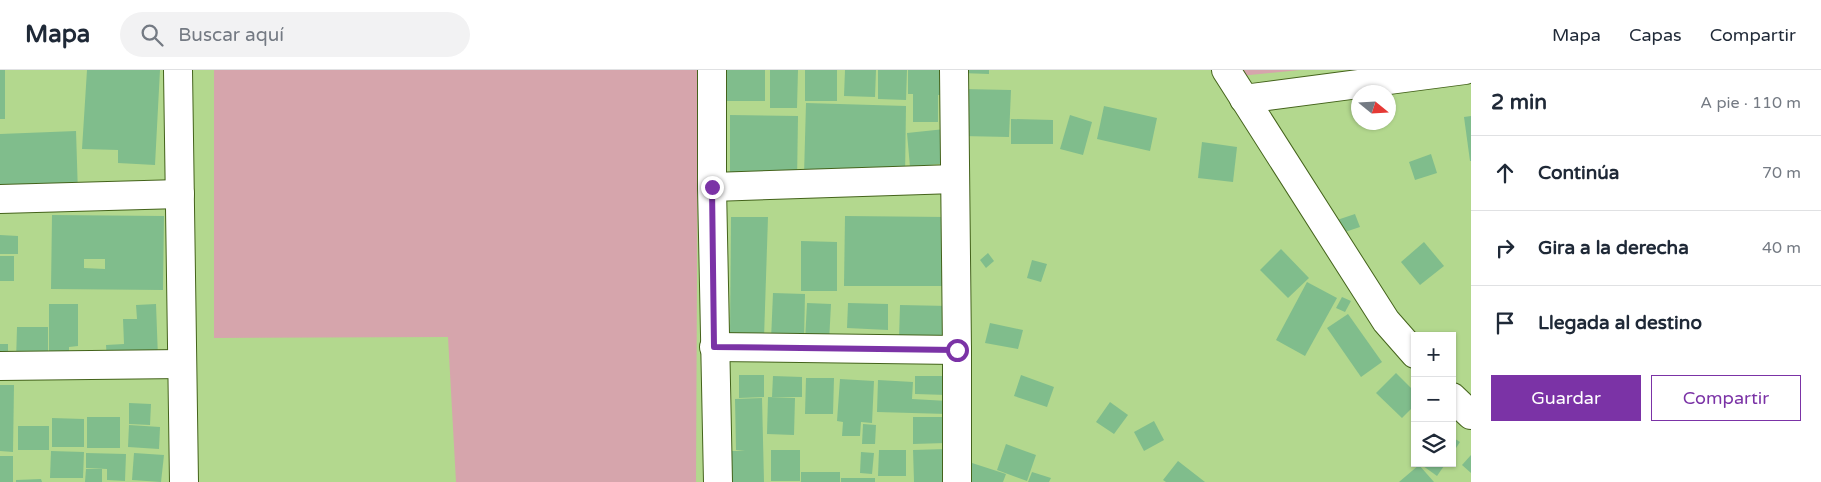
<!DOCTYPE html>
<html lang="es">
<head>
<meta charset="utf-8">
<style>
	body { margin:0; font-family:"Varela Round",sans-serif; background:#f2f2f3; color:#1f2937 }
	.controls { position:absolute; right:15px; bottom:15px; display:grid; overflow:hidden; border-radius:0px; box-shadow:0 1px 4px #0004 }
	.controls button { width:45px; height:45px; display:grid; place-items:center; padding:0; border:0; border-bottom:1px solid #e0e1e3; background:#fff; color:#1f2937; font:25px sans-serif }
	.compass { position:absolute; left:1351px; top:15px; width:45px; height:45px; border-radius:50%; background:#fff; box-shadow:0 1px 4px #0004; rotate:108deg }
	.stop { position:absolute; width:15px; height:15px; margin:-11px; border:4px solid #7b33a6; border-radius:50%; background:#fff }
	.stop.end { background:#7b33a6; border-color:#fff; box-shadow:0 1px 5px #0008 }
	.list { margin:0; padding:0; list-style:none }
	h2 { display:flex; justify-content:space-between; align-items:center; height:65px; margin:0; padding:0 20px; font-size:21px }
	h2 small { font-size:16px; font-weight:400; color:#747a83 }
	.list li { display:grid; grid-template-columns:32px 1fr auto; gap:15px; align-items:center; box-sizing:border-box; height:75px; padding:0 20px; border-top:1px solid #e0e1e3 }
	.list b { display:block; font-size:19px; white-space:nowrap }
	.list em { font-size:16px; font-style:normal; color:#747a83 }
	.actions { display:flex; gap:10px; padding:15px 20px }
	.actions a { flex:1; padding:11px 0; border:1px solid #7b33a6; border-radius:0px; text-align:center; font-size:18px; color:#7b33a6 }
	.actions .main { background:#7b33a6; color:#fff }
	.icon { flex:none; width:28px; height:28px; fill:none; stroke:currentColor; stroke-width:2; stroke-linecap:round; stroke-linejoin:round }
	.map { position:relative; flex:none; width:1471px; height:412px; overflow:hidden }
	header { display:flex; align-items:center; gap:30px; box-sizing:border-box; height:70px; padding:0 25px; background:#fff; border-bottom:1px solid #e0e1e3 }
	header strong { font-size:24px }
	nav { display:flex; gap:28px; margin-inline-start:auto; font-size:18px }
	.search { width:350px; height:45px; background:#f2f2f3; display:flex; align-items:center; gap:12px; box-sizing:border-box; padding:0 18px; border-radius:28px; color:#747a83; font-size:19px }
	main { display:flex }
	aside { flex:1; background:#fff }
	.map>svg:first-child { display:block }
</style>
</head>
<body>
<header>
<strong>Mapa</strong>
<div class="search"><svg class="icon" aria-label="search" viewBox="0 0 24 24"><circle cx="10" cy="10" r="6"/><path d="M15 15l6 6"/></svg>Buscar aquí</div>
<nav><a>Mapa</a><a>Capas</a><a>Compartir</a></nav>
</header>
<main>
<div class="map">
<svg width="1471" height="412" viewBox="0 0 1471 412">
	<rect width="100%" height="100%" fill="#b3d88e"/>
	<g fill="#d6a5ac">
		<path d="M214 0H698L696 412H456L448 267 214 268Z"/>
		<path d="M1236 0H1300L1240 6Z"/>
	</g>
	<g fill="#80bd8c" fill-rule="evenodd">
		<rect x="0" y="0" width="5" height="49"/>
		<path d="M87 0H160L155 95 118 93V80L82 79Z"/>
		<rect x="725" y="0" width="40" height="31"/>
		<path d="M770 0H798L797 38H770Z"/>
		<rect x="805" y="0" width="32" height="31"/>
		<path d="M845 0H876L875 27 844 26Z"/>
		<path d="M878 0H907L906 30 878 29Z"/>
		<path d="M908 0H943V25H938V52H913V24H908Z"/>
		<path d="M961 0H989V4L961 3Z"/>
		<path d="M963 19 1011 20 1009 67 962 66Z"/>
		<path d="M806 33 906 36 905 107 804 105Z"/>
		<path d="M1104 36 1157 48 1150 81 1097 69Z"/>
		<path d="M730 45 798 46 797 112 730 111Z"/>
		<path d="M1070 45 1092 52 1083 85 1060 79Z"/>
		<path d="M1471 46V91H1470L1464 47Z"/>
		<path d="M1011 49 1053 50V74H1011Z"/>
		<path d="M945 59 948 93 910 97 907 63Z"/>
		<path d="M76 61 78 125 0 128V64Z"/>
		<path d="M1202 72 1237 77 1233 112 1198 108Z"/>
		<path d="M1431 84 1437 103 1415 110 1409 92Z"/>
		<path d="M1355 144 1360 157 1342 163 1337 150Z"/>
		<path d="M52 145 164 146 163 220 51 219ZM84 189H105V199L84 198Z"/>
		<path d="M845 146 946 147V216H844Z"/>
		<path d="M731 147H768L764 268 730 267Z"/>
		<path d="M0 165 18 166V184H0Z"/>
		<path d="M801 171 837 172V221H801Z"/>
		<path d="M1424 172 1444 196 1420 215 1401 192Z"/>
		<path d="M1281 179 1309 208 1288 228 1260 200Z"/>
		<path d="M988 183 994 191 986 198 980 190Z"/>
		<rect x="0" y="186" width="14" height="25"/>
		<path d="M1032 190 1047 194 1041 212 1027 208Z"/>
		<path d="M1307 212 1337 228 1305 286 1276 270Z"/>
		<path d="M773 223 805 224 804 271 771 270Z"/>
		<path d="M1342 227 1351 231 1345 242 1336 238Z"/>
		<path d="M807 233 831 234 829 272 805 271Z"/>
		<path d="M848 233 888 234V260L847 258Z"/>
		<path d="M49 234H78V276L69 277V290H49Z"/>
		<path d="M156 234 158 288 107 290 106 275 124 274 123 249H137L136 235Z"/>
		<path d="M900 235 949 236 948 270 899 269Z"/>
		<path d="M1348 244 1382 292 1361 307 1327 258Z"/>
		<path d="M990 253 1023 260 1018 279 985 273Z"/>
		<path d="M17 257H48V292H16Z"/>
		<rect x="0" y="274" width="8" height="16"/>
		<path d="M1396 303 1415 322V335L1402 348 1376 323Z"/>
		<path d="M739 305H764V327L739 328Z"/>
		<path d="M1021 305 1054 317 1047 337 1014 326Z"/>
		<path d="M773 306 802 307V327H772Z"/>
		<path d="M915 306H947V325L915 324Z"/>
		<path d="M806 308H834L833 344H805Z"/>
		<path d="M840 309 874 311 872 353 861 352 860 366H842L843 352 837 351Z"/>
		<path d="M878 310 913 312 912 329 948 331 947 344 877 342Z"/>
		<path d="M0 315H14L13 382 0 381Z"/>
		<path d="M768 327 795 328 794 365 767 364Z"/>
		<path d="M762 328 764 412H731L730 381H745L736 380 735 329Z"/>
		<path d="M1110 332 1128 345 1114 364 1096 352Z"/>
		<path d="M129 333 151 334 150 355 129 354Z"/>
		<rect x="87" y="347" width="33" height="31"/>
		<path d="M913 347H946V373L913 374Z"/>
		<path d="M52 348 84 349V377H52Z"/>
		<path d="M1154 351 1164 370 1144 381 1134 362Z"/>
		<path d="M863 354 876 355 875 374H862Z"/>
		<path d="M129 355 160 357 159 379 128 377Z"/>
		<rect x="18" y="356" width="31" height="24"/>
		<path d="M1452 367 1460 372 1452 384Z"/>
		<path d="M1006 374 1036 385 1027 411 997 400Z"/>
		<path d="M947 379 948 412H914L913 380Z"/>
		<rect x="771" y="380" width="29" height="31"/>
		<path d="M879 380H906V406H878Z"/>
		<path d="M51 381 84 382 83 408H50Z"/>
		<path d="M861 382 874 383 872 404 860 403Z"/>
		<path d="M86 383 126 384 125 411 107 410V399L86 398Z"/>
		<path d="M134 383 164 385 161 412 132 410Z"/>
		<path d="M1471 385V403L1462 395Z"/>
		<rect x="0" y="386" width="13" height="26"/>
		<path d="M1178 391 1205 412H1166L1163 410Z"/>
		<path d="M972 393 1006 404 1003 412H966Z"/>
		<path d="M1419 393H1446L1437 406Z"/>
		<path d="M1419 395 1434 412H1399Z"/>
		<path d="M86 399H102V412H85Z"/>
		<rect x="801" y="402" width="39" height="10"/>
		<path d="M1032 402 1051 408 1049 412H1028Z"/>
		<rect x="841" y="408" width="34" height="4"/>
		<path d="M41 409 42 412H16V410Z"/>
	</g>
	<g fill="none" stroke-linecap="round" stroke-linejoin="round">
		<g stroke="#44631b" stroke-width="30">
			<g id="minor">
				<path d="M178 0 184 412"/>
				<path d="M712 0V117L718 412"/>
				<path d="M954 0 957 280V412"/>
				<path d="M1226 0 1386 251 1415 284"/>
				<path d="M1244 29 1465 0"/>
				<path d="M712 117 955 109"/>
				<path d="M0 129 180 124"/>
				<path d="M714 277 957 280"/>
				<path d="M0 296 182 294"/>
				<path d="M1452 327 1471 345"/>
			</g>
		</g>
		<use href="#minor" stroke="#fff" stroke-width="28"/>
	</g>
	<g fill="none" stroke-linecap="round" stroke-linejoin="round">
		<path stroke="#7b33a6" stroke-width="6" d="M712 117 714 277 957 280"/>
	</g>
</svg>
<div class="controls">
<button>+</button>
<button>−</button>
<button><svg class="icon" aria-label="layers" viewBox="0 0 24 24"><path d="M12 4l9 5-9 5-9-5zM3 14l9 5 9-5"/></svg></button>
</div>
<svg class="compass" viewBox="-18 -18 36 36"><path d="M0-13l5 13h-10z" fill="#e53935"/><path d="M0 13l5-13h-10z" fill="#747a83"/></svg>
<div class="stop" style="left:957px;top:280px"></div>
<div class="stop end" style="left:712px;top:117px"></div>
</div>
<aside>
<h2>2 min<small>A pie · 110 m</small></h2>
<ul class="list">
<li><svg class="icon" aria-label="ahead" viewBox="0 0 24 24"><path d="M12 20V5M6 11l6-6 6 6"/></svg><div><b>Continúa</b></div><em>70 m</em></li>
<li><svg class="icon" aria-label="right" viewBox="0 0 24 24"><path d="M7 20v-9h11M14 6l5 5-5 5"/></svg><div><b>Gira a la derecha</b></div><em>40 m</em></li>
<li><svg class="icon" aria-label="arrive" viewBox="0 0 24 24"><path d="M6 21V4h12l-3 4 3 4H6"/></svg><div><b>Llegada al destino</b></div></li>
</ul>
<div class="actions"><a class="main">Guardar</a><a>Compartir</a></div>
</aside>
</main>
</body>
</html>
